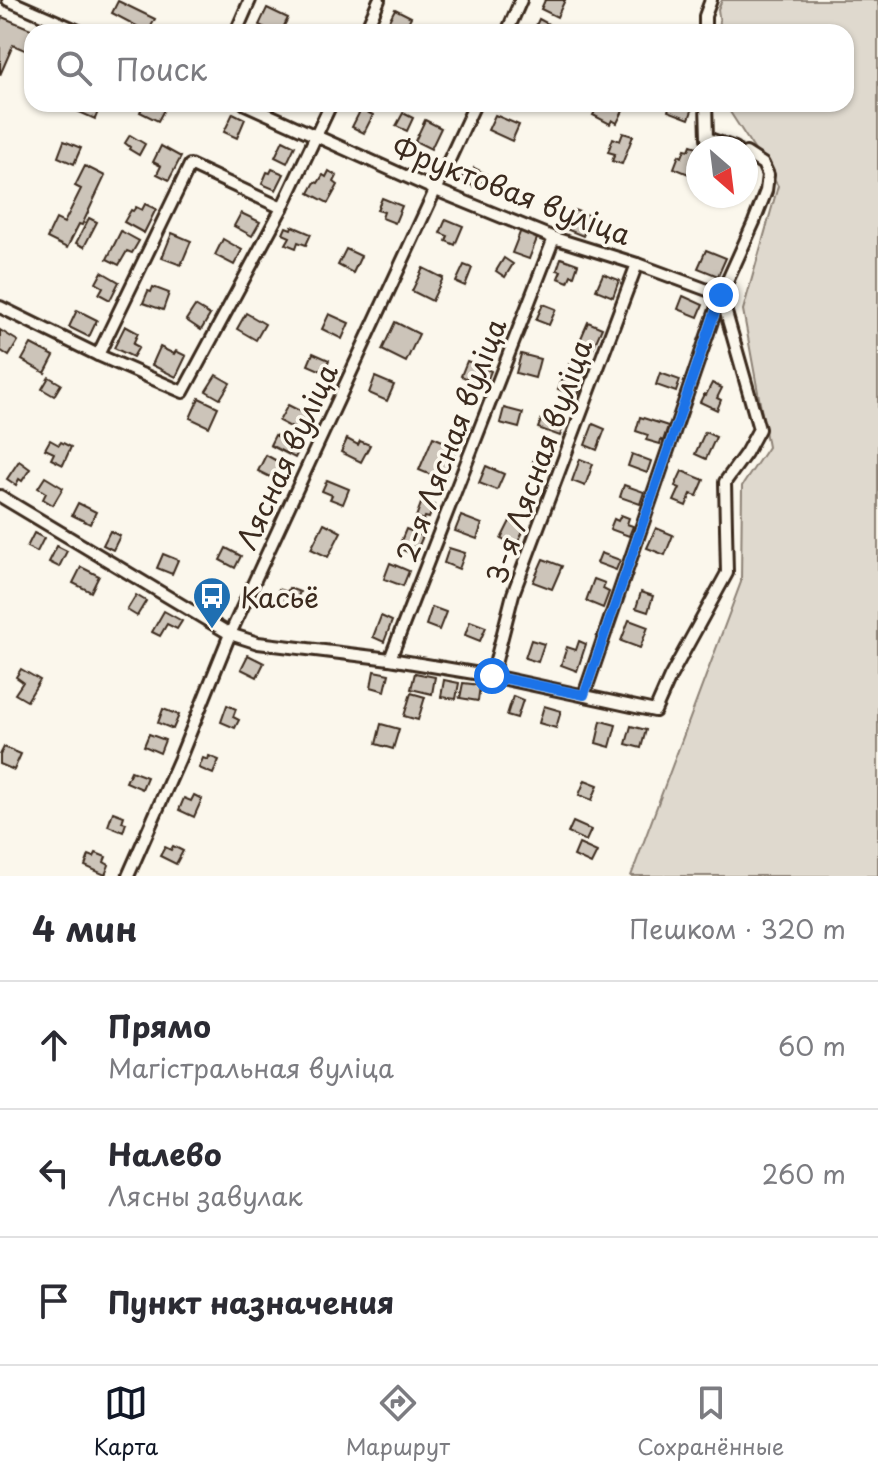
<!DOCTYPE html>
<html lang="ru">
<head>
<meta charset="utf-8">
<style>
	body { margin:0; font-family:"Playpen Sans",sans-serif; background:#f2f2f3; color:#2b2b33 }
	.compass { position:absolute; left:686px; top:136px; width:72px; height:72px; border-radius:50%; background:#fff; box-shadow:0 2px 6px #0004; rotate:152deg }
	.stop { position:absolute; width:24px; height:24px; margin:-18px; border:6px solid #1a73e8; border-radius:50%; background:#fff }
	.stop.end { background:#1a73e8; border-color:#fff; box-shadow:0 2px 8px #0008 }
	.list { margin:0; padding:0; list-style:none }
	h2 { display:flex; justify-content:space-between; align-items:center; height:104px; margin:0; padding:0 32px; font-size:34px }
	h2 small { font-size:26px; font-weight:400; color:#7c7c81 }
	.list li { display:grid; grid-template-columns:52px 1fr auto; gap:24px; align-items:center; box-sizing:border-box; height:128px; padding:0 32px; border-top:2px solid #e1e1e2 }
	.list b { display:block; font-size:30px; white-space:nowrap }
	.list p { margin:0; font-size:26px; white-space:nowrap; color:#7c7c81 }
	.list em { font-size:26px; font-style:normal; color:#7c7c81 }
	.icon { flex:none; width:44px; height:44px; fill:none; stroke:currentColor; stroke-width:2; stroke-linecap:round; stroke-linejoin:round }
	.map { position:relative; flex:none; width:878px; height:876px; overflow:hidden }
	.search { position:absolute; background:#fff; box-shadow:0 2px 6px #0004; left:24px; right:24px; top:24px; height:88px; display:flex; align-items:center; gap:20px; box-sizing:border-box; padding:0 28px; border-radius:24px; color:#7c7c81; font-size:30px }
	.sheet { height:488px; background:#fff }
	nav { display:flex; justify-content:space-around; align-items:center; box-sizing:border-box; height:112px; border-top:2px solid #e1e1e2; background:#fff; font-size:22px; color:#7c7c81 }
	nav a { display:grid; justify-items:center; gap:4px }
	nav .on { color:#111827 }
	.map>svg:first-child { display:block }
</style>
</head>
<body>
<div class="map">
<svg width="878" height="876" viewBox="0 0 878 876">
	<rect width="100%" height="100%" fill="#fbf7ec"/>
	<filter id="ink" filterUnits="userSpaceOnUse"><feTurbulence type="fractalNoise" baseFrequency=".0125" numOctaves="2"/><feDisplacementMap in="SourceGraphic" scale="16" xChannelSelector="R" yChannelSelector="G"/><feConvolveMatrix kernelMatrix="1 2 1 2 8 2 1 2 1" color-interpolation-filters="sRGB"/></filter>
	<g filter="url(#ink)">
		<path fill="#dfd9ce" stroke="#8d8276" stroke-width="2" d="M722 0H878V876H631L741 582 742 486 768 447 743 310 778 186 730 112 729 104H846V32H721L718 9Z"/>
		<g fill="#ccc4b9" stroke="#3b2a1e" stroke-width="2">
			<path d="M545 0H565L557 17 541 9Z"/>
			<path d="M118 1 155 19 148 32 112 13Z"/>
			<path d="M267 8 288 18 281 32H274L259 25Z"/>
			<path d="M395 9 411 17 403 32H388L384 30Z"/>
			<path d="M2 17 38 32H32V53L13 45 0 75V21Z"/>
			<path d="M539 19 554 27 552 32H533Z"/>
			<path d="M80 104H101L95 119 77 111Z"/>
			<path d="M144 104H167L158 121 140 112Z"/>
			<path d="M599 104H614L624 109 617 123 612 120 610 124 593 115Z"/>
			<path d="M670 104H691L694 105 689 119 668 111Z"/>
			<path d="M361 109 373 115 364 133 352 127Z"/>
			<path d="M233 113 245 119 237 138 224 132Z"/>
			<path d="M403 113 413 118 407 131 396 126Z"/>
			<path d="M495 115 519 125 512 141 488 130Z"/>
			<path d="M425 120 441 128 431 149 415 141Z"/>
			<path d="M623 133 633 136 622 164 612 161 615 154 608 152 613 138 620 141Z"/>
			<path d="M130 135 145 144 139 155 129 149 130 147 125 143Z"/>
			<path d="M283 140 295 146 287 163 275 157Z"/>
			<path d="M64 141 81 148 74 164 58 157Z"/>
			<path d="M691 145 700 148H698V158L691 175 674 168 679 155 682 157 685 149 689 150Z"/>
			<path d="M161 146 181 157 169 180 157 174 161 166 153 162Z"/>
			<path d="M85 166 105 176 82 225 79 224 67 248 47 238 56 219 64 223 81 189 75 186Z"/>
			<path d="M474 168 486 174 479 189 461 180 466 170 472 173Z"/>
			<path d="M272 169 284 174 276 190 262 184 267 172 270 173Z"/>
			<path d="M329 171 337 176 334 182 338 185 328 203 309 193 315 182 318 183 323 175 326 177Z"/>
			<path d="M382 198 402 206 395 223 382 218 384 212 377 210Z"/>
			<path d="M145 204 156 209 144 233 124 222 131 210 133 211 136 207 142 210Z"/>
			<path d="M574 210 590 216 583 236 566 229Z"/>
			<path d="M241 213 260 222 252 236 234 226Z"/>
			<path d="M89 218 97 222 84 247 76 243Z"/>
			<path d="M446 219 463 226 455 245 446 241 448 236 440 233Z"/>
			<path d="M292 226 311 234 306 245 298 242 296 248 286 244 290 237 283 234 286 227 291 229Z"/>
			<path d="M521 230 538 236 529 259 512 253Z"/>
			<path d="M121 231 139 241 132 253 127 251 119 265 107 259Z"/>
			<path d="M172 233 191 241 181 265 162 258Z"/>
			<path d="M223 239 242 250 234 265 215 255Z"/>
			<path d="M346 249 361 256 353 273 338 265Z"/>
			<path d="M706 250 726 258 718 276 698 268Z"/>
			<path d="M504 258 513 264 505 277 496 271Z"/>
			<path d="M561 258 578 264 574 276 571 275 568 282 558 278 561 271 557 270Z"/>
			<path d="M464 265 472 268 465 286 456 282Z"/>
			<path d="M423 268 443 278 432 301 412 291Z"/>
			<path d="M102 272 119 282 110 300 99 294 103 287 96 283Z"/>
			<path d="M603 274 619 280 613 297 596 290Z"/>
			<path d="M153 287 169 293 163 310 143 303 148 291 151 292Z"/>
			<path d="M683 296 703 305 698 317 678 309Z"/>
			<path d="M543 304 556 309 549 325 536 320Z"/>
			<path d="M195 306 210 315 201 330 186 320Z"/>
			<path d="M77 310 97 320 89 337 69 327Z"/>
			<path d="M246 313 265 324 256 340 237 329Z"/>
			<path d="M329 314 349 323 342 339 322 329Z"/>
			<path d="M395 322 419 334 406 362 382 350Z"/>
			<path d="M588 322 602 328 592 351 578 345Z"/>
			<path d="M125 326 138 333 133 344 139 347 133 357 114 348Z"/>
			<path d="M0 330 18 341 9 356 0 350Z"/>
			<path d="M31 344 54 356 45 373 22 360Z"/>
			<path d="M160 347 174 354 176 351 186 356 176 377 152 365Z"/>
			<path d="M313 353 329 360 324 372 308 365Z"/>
			<path d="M521 354 540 359 535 378 516 373Z"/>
			<path d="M467 361 491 371 485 386 461 376Z"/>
			<path d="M569 364 588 372 577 397 558 389Z"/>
			<path d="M660 373 680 380 676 392 656 385Z"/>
			<path d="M216 375 230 383 220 399 206 391Z"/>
			<path d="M49 377 61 384 54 396 42 389Z"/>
			<path d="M375 377 394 385 387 401 369 393Z"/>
			<path d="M712 383 722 388 717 398 721 400 717 410 700 402 704 394 706 395Z"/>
			<path d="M199 398 218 407 209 427 190 418Z"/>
			<path d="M288 405 306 414 298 431 279 421Z"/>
			<path d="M504 408 523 413 519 428 500 423Z"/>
			<path d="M544 413 565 421 560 436 538 428Z"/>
			<path d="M640 417 668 426 663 441 661 440 660 444 646 440 648 435 636 431Z"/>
			<path d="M593 424 605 429 597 450 585 445Z"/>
			<path d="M705 432 716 437 706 459 695 454Z"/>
			<path d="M275 435 300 448 295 458 270 445Z"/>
			<path d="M433 437 457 447 443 480 419 470Z"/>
			<path d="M347 439 358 445 360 441 370 445 361 462 341 452Z"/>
			<path d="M50 440 59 445 61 442 71 447 63 465 51 459 54 453 45 449Z"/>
			<path d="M536 454 549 459 543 472 531 466Z"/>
			<path d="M632 454 651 461 647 473 628 466Z"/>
			<path d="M266 455 286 466 278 481 258 471Z"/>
			<path d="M580 459 593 464 585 486 572 481Z"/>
			<path d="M19 461 30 469 22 481 19 479 16 485 7 479Z"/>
			<path d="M486 466 504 474 497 490 479 483Z"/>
			<path d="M682 471 704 480 697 496 691 494 686 506 674 501 680 488 675 486Z"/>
			<path d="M45 477 63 488 53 505 43 499 46 493 38 488Z"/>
			<path d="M327 480 349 489 343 504 330 499 332 495 322 491Z"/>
			<path d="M624 485 644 492 640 504 620 497Z"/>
			<path d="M422 501 434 505 429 518 425 517 424 520 416 517Z"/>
			<path d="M78 503 96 512 90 524 72 515Z"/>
			<path d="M621 515 629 518 627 524 633 526 629 536 610 529 614 519 618 521Z"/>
			<path d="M461 516 482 524 477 539 455 531Z"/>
			<path d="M510 521 525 528 516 546 501 539Z"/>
			<path d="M324 523 341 532 328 557 311 549Z"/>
			<path d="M656 528 673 535 665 555 647 548Z"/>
			<path d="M406 529 423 536 415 555 398 548Z"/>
			<path d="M110 531 120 536 113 550 103 545Z"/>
			<path d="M34 533 44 538 37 552 27 547Z"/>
			<path d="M57 546 67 551 59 567 49 562Z"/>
			<path d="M226 548 241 556 235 568 220 560Z"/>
			<path d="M449 548 465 553 459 569 444 563Z"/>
			<path d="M601 553 620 560 616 570 597 563Z"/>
			<path d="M163 554 178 560 172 574 157 568Z"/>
			<path d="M543 559 562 566 552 589 533 582Z"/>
			<path d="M390 563 409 571 403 586 384 579Z"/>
			<path d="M81 567 99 576 91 592 73 583Z"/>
			<path d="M594 579 605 583 603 589 609 592 603 608 586 601Z"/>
			<path d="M289 588 300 592 293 607 274 598 279 589 287 592Z"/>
			<path d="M641 592 653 596 648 612 636 608Z"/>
			<path d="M136 595 146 601 137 616 127 610Z"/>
			<path d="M432 607 446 612 439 630 426 625Z"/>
			<path d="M164 611 182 621 177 629 167 624 160 636 152 632Z"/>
			<path d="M381 616 392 621 384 642 373 637Z"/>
			<path d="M629 620 648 627 640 648 621 641Z"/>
			<path d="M470 621 486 627 480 641 465 635Z"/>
			<path d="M531 640 544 644 538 662 525 658Z"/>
			<path d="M579 641 586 644 577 671 561 665 567 647 576 650Z"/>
			<path d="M248 655 264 663 257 677 241 669Z"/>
			<path d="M21 669 40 680 27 701 15 694 23 682 16 677Z"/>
			<path d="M374 671 389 674 385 691 371 687Z"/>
			<path d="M415 673 435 677 432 694 411 689Z"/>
			<path d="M444 680 459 683 456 699 441 697Z"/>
			<path d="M463 683 480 685 478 701 460 698Z"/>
			<path d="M411 693 425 697 418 720 404 716Z"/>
			<path d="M513 696 523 700 517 718 507 715Z"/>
			<path d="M227 705 236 709 233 717 239 720 235 728 221 722Z"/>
			<path d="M544 706 561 711 556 728 539 723Z"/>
			<path d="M163 709 179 715 173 729 158 723Z"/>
			<path d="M601 721 616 725 610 747 596 743Z"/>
			<path d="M381 724 399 729 393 749 376 744Z"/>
			<path d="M631 726 646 730 641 748 626 744Z"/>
			<path d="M149 734 165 740 160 753 144 746Z"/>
			<path d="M4 747 21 754 14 770 0 764V755Z"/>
			<path d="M209 756 219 760 213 774 199 768 203 758 208 760Z"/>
			<path d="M131 771 147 777 142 789 126 782Z"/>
			<path d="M585 780 598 785 592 800 579 795Z"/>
			<path d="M194 795 202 799 194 817 179 810 184 798 191 801Z"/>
			<path d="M113 812 124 816 122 822 126 823 123 832 108 826Z"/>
			<path d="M573 822 591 830 586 841 568 833Z"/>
			<path d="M579 844 597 852 591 864 574 856Z"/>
			<path d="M173 846 183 851 176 864 160 856 165 847 171 850Z"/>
			<path d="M96 853 106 857 104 862 109 865 105 875 85 866 89 855 94 857Z"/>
		</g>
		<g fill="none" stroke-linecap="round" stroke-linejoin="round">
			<g stroke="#3b2a1e" stroke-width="16">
				<g id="minor">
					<path d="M8 0 81 32"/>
					<path d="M236 32 250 0"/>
					<path d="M365 32 379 0"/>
					<path d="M507 32 521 0"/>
					<path d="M705 32V16L711 0"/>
					<path d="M245 104 436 190 554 238 637 264 721 295"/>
					<path d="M706 104 707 138 735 148"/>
					<path d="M0 307 98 355 183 392 282 208 331 104"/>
					<path d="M98 355 190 165 282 208"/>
					<path d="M0 496 230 634 258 643 390 659 492 676 655 711 670 677 727 573 725 482 746 453 759 429 721 295"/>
					<path d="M390 659 554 238"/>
					<path d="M492 676 513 594 637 264"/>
					<path d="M584 695 721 295 754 222 766 191 768 175 763 164 746 153"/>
					<path d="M128 876 180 758 230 634 475 104"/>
				</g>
			</g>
			<use href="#minor" stroke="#fbf7ec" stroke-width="10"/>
		</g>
	</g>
	<g fill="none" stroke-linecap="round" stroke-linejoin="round" filter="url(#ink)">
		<path stroke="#1a73e8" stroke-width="10" d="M492 676 584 695 721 295"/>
	</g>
	<defs>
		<g id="bus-pin" transform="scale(2)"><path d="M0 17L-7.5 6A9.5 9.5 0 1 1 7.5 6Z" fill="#1f6fb2" stroke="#fbf7ec"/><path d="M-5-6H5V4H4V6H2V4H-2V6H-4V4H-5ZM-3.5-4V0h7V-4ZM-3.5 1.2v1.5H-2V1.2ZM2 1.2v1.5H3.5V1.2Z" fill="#fff"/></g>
	</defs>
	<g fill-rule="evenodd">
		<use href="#bus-pin" x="212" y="596"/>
	</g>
	<g text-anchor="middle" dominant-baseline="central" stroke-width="7" stroke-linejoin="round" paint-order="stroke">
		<g font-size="28" fill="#3b2a1e" stroke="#fbf7ec">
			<text transform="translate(512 190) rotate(21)">Фруктовая вуліца</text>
			<text transform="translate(450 440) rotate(-69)">2-я Лясная вуліца</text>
			<text transform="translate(286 456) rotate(-65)">Лясная вуліца</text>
			<text transform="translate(538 461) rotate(-70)">3-я Лясная вуліца</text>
		</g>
		<g font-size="28" fill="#3b2a1e" stroke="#fbf7ec" text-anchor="start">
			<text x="240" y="596">Касьё</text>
		</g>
	</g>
</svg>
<svg class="compass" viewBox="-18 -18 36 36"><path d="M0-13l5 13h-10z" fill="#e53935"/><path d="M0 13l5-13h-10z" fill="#7c7c81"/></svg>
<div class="stop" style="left:492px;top:676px"></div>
<div class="stop end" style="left:721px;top:295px"></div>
<div class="search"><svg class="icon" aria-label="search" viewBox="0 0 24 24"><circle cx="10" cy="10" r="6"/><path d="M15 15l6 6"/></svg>Поиск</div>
</div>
<section class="sheet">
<h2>4 мин<small>Пешком · 320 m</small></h2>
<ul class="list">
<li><svg class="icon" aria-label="ahead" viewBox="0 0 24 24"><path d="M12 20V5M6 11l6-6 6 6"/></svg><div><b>Прямо</b><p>Магістральная вуліца</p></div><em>60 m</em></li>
<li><svg class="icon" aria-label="left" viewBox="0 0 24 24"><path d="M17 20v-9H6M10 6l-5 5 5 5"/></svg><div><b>Налево</b><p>Лясны завулак</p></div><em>260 m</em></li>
<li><svg class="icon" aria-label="arrive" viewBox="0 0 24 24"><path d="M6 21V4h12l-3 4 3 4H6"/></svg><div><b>Пункт назначения</b></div></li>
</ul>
</section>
<nav>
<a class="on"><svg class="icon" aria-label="map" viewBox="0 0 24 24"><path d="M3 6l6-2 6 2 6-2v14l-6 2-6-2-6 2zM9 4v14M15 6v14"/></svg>Карта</a>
<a><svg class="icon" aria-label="directions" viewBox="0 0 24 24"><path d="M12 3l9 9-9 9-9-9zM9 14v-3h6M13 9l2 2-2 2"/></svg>Маршрут</a>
<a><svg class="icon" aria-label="saved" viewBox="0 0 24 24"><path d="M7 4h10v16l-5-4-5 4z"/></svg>Сохранённые</a>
</nav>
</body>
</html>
